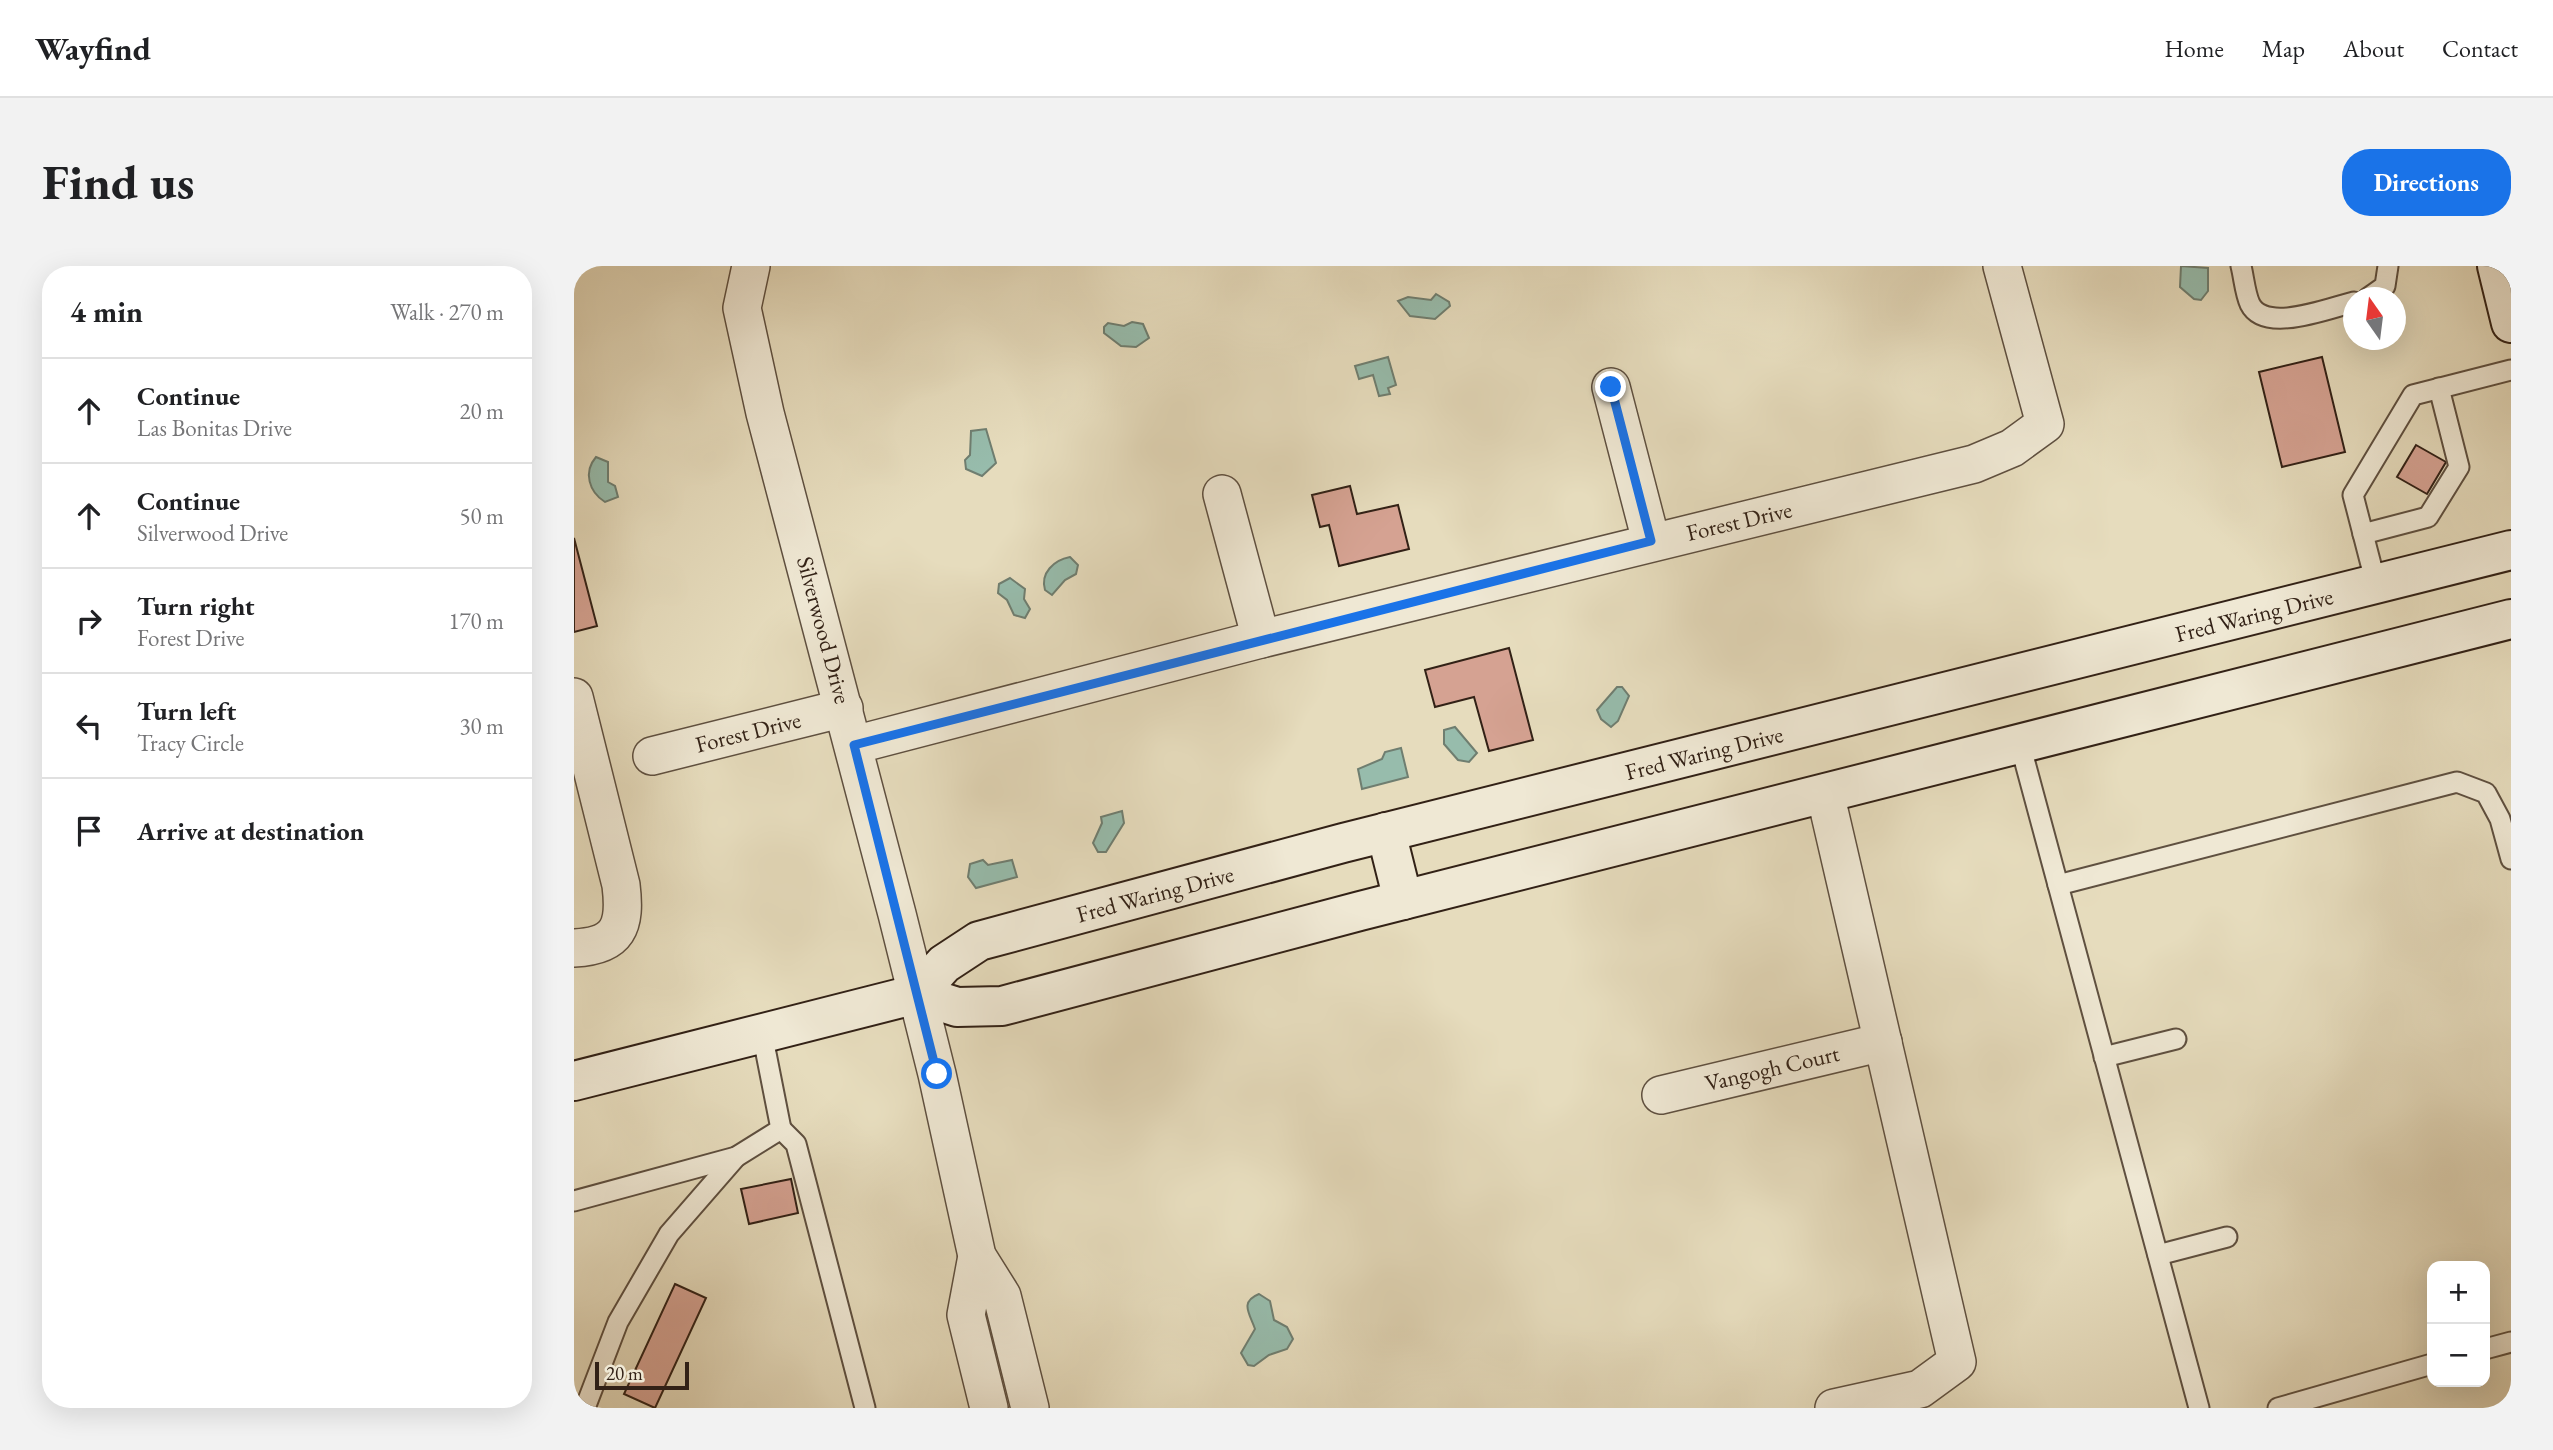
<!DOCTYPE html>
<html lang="en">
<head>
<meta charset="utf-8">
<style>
	body { margin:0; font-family:"EB Garamond",serif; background:#f2f2f2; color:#202124 }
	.controls { position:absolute; right:21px; bottom:21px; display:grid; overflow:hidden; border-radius:14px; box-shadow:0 7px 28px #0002 }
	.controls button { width:63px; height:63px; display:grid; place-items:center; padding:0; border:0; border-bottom:2px solid #e0e0e0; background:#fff; color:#202124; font:35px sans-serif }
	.compass { position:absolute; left:1769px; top:21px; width:63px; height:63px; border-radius:50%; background:#fff; box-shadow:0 7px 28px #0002; rotate:346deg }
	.scale { position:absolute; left:21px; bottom:18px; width:94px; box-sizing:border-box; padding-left:7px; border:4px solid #322116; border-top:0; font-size:19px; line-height:24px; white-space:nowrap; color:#322116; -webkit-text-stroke:5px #efe8d4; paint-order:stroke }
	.stop { position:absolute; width:21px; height:21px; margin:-16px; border:5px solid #1a73e8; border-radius:50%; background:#fff }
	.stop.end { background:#1a73e8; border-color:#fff; box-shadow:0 2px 7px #0008 }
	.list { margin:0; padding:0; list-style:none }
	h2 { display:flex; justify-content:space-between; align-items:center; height:91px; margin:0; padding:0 28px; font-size:30px }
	h2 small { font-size:23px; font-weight:400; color:#757577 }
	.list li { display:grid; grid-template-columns:46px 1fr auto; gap:21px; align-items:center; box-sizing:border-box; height:105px; padding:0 28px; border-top:2px solid #e0e0e0 }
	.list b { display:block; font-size:26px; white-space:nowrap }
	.list p { margin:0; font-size:23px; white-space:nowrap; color:#757577 }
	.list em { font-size:23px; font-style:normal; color:#757577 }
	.icon { flex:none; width:38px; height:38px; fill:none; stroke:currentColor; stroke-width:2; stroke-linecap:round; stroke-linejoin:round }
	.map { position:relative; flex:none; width:1937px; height:1142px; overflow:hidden; border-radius:28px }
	header { display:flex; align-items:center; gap:42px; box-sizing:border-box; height:98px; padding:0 35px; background:#fff; border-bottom:2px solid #e0e0e0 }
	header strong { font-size:33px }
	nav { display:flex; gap:38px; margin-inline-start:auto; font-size:24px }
	.intro { display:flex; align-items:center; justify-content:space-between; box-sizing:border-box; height:168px; padding:0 42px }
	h1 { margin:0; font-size:49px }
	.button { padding:18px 32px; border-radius:28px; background:#1a73e8; color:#fff; font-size:24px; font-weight:700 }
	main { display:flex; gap:42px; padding:0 42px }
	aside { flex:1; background:#fff; border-radius:28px; box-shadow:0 7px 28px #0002 }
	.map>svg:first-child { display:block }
</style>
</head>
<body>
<header>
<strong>Wayfind</strong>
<nav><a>Home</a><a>Map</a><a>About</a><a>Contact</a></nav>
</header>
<div class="intro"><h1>Find us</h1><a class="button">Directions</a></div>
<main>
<aside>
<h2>4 min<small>Walk · 270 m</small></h2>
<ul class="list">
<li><svg class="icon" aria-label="ahead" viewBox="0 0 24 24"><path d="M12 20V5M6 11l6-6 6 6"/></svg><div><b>Continue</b><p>Las Bonitas Drive</p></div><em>20 m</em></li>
<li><svg class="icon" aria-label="ahead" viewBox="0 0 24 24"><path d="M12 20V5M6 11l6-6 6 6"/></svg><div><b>Continue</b><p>Silverwood Drive</p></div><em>50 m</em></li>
<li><svg class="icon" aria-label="right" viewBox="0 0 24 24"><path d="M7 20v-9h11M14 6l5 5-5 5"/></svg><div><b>Turn right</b><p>Forest Drive</p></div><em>170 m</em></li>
<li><svg class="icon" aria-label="left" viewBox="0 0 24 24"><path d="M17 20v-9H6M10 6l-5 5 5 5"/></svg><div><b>Turn left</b><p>Tracy Circle</p></div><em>30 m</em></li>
<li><svg class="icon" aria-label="arrive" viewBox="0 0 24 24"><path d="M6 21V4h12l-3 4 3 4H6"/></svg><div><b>Arrive at destination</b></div></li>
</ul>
</aside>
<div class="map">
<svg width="1937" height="1142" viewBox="0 0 1937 1142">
	<rect width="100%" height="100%" fill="#e6dcbd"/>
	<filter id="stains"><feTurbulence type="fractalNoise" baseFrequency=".00286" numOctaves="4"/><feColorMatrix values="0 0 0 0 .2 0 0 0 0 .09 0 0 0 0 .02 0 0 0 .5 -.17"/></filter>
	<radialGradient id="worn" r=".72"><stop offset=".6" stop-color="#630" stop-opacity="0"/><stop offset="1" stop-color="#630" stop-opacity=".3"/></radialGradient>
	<g fill="#97bcac" stroke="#6f7e70" stroke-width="2">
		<path d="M1607 0 1634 2V25L1627 34 1620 33 1606 21Z"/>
		<path d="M862 28 875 36 876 40 861 53 836 50 824 35 834 31 857 34Z"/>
		<path d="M558 56 569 58 575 72 562 81 547 80 530 67V61L534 57 550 60Z"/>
		<path d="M814 91 822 119 814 122 816 128 805 130 799 109 785 113 781 100Z"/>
		<path d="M412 163 422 197 408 210 392 203 391 194 396 189 397 165Z"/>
		<path d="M22 191 34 196V216L41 220 44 231 31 236C15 226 9 206 22 191Z"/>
		<path d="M496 291 504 299 502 308 491 314 478 329 471 324C466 307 480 294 496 291Z"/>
		<path d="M436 312 451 323 450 333 456 343 451 352 440 349 433 334 424 327 425 318Z"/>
		<path d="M1043 421H1048L1055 430 1044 455 1037 461 1027 453 1023 444Z"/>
		<path d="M881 461 903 487 895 496 884 494 870 478V464Z"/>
		<path d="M827 482 834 511 788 523 784 503 808 493 811 486Z"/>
		<path d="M548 545 550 557 532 586H524L519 577 528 557 527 551Z"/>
		<path d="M409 594 414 599 438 594 443 611 402 622 394 611 396 598Z"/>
		<path d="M685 1028 696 1035 700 1054 713 1061 719 1073 713 1083 695 1089 680 1100 674 1099 667 1087 681 1063C676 1048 665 1036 685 1028Z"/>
	</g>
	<g fill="#d5a292" stroke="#322116" stroke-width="2">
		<path d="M1748 91 1771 186 1708 201 1685 106Z"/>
		<path d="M1842 179 1872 196 1853 228 1823 211Z"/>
		<path d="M776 220 783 248 824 239 835 283 765 300 755 259 746 261 738 229Z"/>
		<path d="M0 272 23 360 0 366Z"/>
		<path d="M935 382 959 474 915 485 900 431 861 441 851 404Z"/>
		<path d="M217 913 224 947 175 958 167 923Z"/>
		<path d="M101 1018 132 1032 81 1142 50 1128Z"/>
	</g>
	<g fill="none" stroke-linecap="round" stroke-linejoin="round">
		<g stroke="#5f5040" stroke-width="23">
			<g id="lane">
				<path d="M1667 0C1670 12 1671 27 1676 38 1691 68 1755 42 1780 36"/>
				<path d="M1794 32 1811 20 1814 0"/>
				<path d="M1789 268 1854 251 1885 201 1865 122"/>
				<path d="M1802 318 1779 229 1839 129 1937 104"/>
				<path d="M1446 478 1625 1142"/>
				<path d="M1484 619 1883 516 1912 527 1926 553 1937 593"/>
				<path d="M1530 791 1602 773"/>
				<path d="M207 863 222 878 291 1142"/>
				<path d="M0 935 162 891 207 863 188 767"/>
				<path d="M1584 989 1653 971"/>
				<path d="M1911 1083 1937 1076"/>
				<path d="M11 1142 44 1056 95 968 162 891"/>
				<path d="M1704 1142 1858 1098"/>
			</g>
		</g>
		<g stroke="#5f5040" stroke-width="40">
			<g id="street">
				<path d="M177 0 168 42 191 147 323 648 363 808 403 990 428 1030 456 1142"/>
				<path d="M1037 121 1077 275"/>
				<path d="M648 228 687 373"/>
				<path d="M0 431 47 619C52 660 45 680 0 682"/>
				<path d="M280 479 687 373 1400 198 1438 182 1471 158 1428 0"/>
				<path d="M78 490 270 442"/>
				<path d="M1251 527 1383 1096 1346 1123 1260 1142"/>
				<path d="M1087 829 1309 776"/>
				<path d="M403 990 392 1049 415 1142"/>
			</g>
		</g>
		<g stroke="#322116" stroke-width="42">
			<g id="secondary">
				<path d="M1923 0 1937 57"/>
				<path d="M812 566 829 634"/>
				<path d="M343 728 370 698 405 675 769 577 1937 284"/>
				<path d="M0 815 343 728 383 741 428 740 786 645 1937 353"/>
			</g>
		</g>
		<use href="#lane" stroke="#efe8d4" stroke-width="19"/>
		<use href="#street" stroke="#efe8d4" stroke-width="37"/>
		<use href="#secondary" stroke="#efe8d4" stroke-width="38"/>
	</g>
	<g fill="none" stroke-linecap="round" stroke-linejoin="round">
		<path stroke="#1a73e8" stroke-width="9" d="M363 808 280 479 1077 275 1037 121"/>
	</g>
	<g text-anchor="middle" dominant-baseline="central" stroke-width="5" stroke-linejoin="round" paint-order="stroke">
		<g font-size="23" fill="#322116" stroke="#efe8d4">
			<text transform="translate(1165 255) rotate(-13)">Forest Drive</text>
			<text transform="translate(1680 349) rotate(-14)">Fred Waring Drive</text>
			<text transform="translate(250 364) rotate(75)">Silverwood Drive</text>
			<text transform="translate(174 466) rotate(-14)">Forest Drive</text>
			<text transform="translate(1130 487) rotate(-14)">Fred Waring Drive</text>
			<text transform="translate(581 628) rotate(-15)">Fred Waring Drive</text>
			<text transform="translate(1198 802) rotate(-13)">Vangogh Court</text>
		</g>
	</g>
	<rect width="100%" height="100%" filter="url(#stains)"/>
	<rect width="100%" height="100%" fill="url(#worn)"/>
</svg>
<div class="controls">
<button>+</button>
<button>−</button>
</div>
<svg class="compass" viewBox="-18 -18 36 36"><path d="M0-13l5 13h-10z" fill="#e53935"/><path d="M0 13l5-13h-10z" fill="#757577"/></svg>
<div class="scale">20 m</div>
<div class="stop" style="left:363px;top:808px"></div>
<div class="stop end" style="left:1037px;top:121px"></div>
</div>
</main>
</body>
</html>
